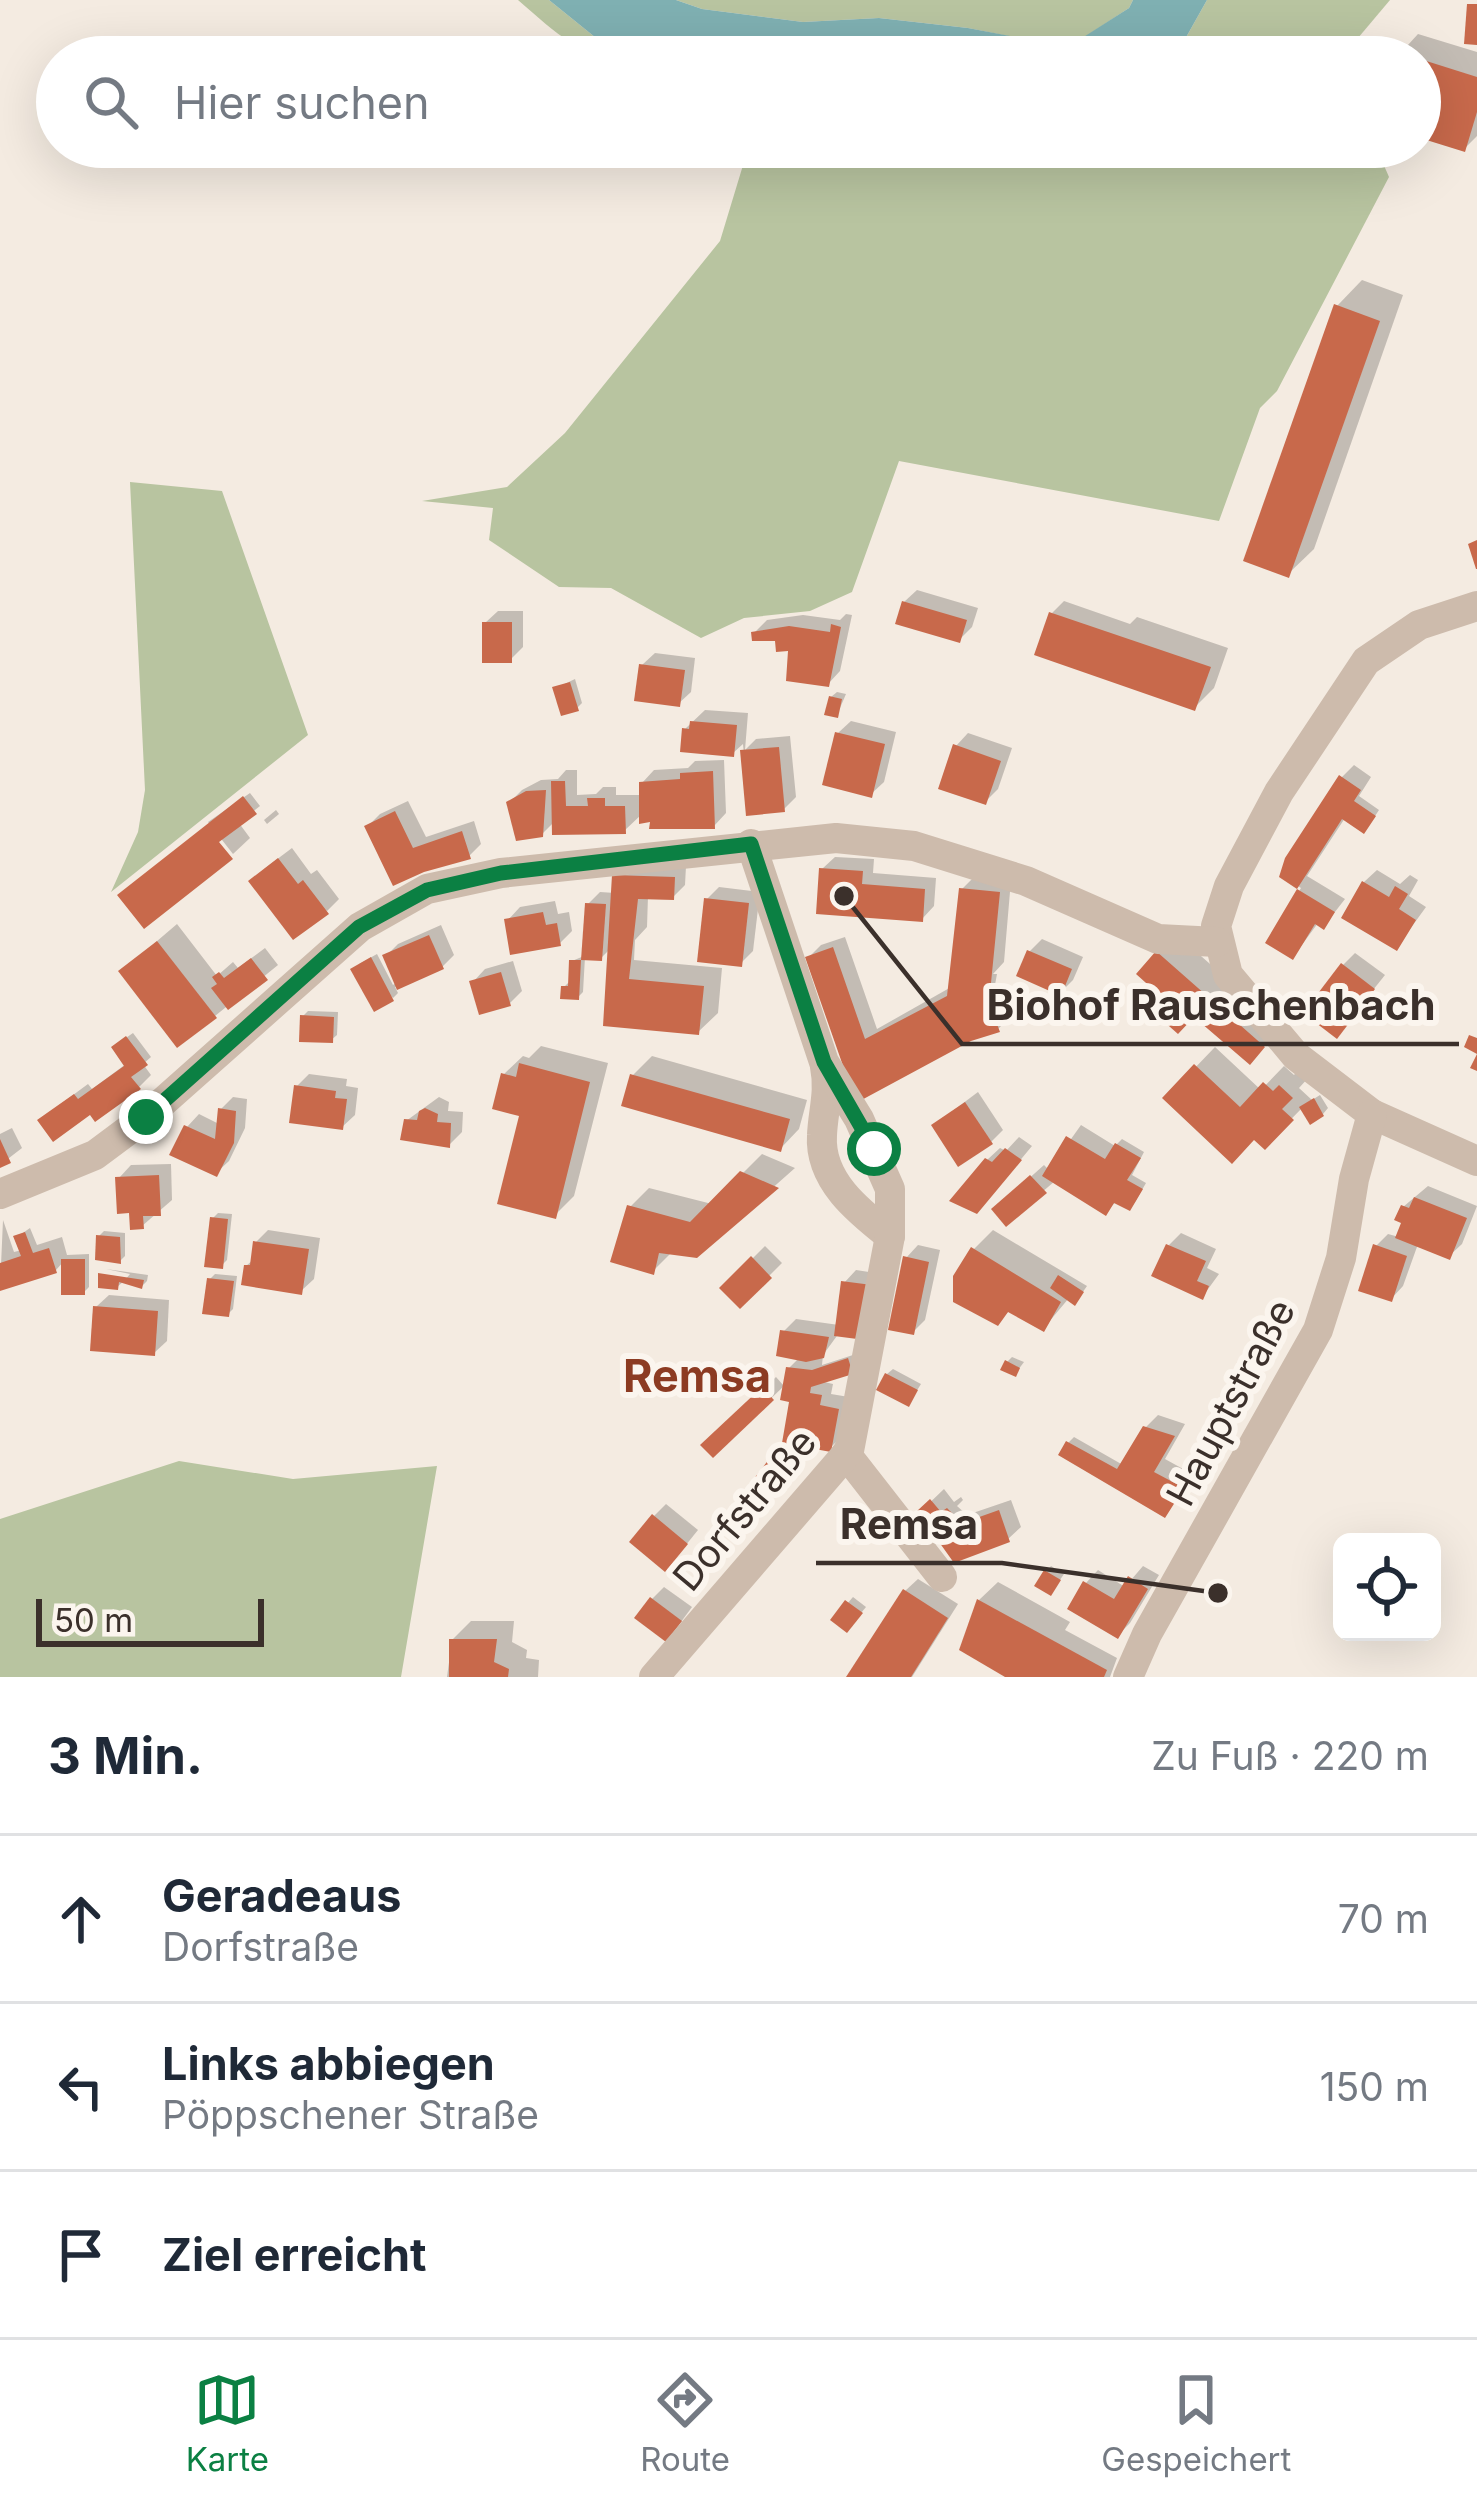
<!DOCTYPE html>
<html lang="de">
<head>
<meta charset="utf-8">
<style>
	body { margin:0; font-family:Inter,sans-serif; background:#f6f6f7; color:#1f2937 }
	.controls { position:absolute; right:36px; bottom:36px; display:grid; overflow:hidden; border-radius:18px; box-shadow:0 12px 48px #0002 }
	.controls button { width:108px; height:108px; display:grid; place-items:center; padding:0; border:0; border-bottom:3px solid #e0e1e3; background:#fff; color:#1f2937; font:60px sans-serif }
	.scale { position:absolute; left:36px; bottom:30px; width:228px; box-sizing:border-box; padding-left:12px; border:6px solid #3b302b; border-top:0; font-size:33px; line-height:42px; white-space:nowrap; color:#3b302b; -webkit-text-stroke:9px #fbf5ee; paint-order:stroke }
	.stop { position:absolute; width:36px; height:36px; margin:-27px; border:9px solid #0b8043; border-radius:50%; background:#fff }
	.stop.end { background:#0b8043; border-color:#fff; box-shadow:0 3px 12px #0008 }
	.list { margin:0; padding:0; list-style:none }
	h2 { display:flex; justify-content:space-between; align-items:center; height:156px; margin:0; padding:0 48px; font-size:51px }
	h2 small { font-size:39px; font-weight:400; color:#747a83 }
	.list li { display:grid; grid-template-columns:78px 1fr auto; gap:36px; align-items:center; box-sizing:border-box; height:168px; padding:0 48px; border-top:3px solid #e0e1e3 }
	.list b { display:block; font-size:45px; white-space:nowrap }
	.list p { margin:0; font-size:39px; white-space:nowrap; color:#747a83 }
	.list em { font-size:39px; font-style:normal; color:#747a83 }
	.icon { flex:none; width:66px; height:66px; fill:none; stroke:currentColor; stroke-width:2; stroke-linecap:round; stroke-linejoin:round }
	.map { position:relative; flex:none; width:1477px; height:1677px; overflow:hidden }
	.search { position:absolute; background:#fff; box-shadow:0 12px 48px #0002; left:36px; right:36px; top:36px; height:132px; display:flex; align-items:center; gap:30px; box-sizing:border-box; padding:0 42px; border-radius:66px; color:#747a83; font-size:45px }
	.sheet { height:660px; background:#fff }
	nav { display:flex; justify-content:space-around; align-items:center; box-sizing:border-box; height:168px; border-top:3px solid #e0e1e3; background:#fff; font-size:33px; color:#747a83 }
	nav a { display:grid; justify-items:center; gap:6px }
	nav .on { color:#0b8043 }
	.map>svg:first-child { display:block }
</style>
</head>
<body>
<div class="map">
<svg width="1477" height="1677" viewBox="0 0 1477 1677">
	<rect width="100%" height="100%" fill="#f4ebe1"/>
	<g fill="#b8c4a0">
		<path d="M518 0H549L601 42 634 57C577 57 559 35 518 0Z"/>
		<path d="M676 0H1133L1129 8 1068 48 968 28 879 18 803 22 702 9Z"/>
		<path d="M1207 0H1390L1342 57H1175Z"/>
		<path d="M742 147H1376L1389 177 1277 391 1260 408 1219 521 899 461 852 592 810 611 744 618 701 638 611 588 559 587 489 540 493 508 422 501 507 487 565 433 720 241 747 152Z"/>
		<path d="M130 482 222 491 308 735 111 892 138 832 145 790Z"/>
		<path d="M179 1461 293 1479 437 1466 401 1677H0V1519Z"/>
	</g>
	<path fill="#7fb0b2" d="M549 0H676L702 9 803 22 879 18 968 28 1068 47 1129 8 1133 0H1207L1175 57H634L601 42Z"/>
	<g fill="#0003">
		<path d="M1418 34 1477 52V136L1464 149 1420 135V57H1397Z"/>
		<path d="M1362 280 1403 295 1314 549 1288 574 1337 306Z"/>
		<path d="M917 590 978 608 972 627 959 640 904 602Z"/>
		<path d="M1064 601 1130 624 1137 617 1228 648 1214 688 1194 708 1052 613Z"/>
		<path d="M498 611H523V647L510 660 485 623Z"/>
		<path d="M846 614 852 615 840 671 828 684 777 638 754 633 767 620 803 615 840 620Z"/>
		<path d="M655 653 695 658 691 692 678 704 642 665Z"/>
		<path d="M575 679 582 703 577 708 556 688Z"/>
		<path d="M837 692 846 694 837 715 831 697Z"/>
		<path d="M705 710 748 713 745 750 756 739 790 736 796 797 784 809 749 812 743 744 733 753 685 729Z"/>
		<path d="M851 721 896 732 884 782 871 794 838 733Z"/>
		<path d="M968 733 1012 748 998 789 985 802 956 746Z"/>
		<path d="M724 760 726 813 714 826 642 814 624 831 555 821 542 834 509 803 522 790 541 780 558 779 566 770H577V795L596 794 603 787H616V795H642V783L654 770 688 768 695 761Z"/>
		<path d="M1354 765 1371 777 1359 796 1379 810 1369 825 1345 818 1307 876 1345 899 1324 926 1318 923 1293 957 1269 942 1301 888 1283 876 1288 859 1342 777Z"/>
		<path d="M250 793 260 806 239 823 250 838 233 854 208 822Z"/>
		<path d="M408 801 426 837 474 821 481 844 469 856 423 869 368 826 380 814Z"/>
		<path d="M276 810 279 814 267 824 264 820Z"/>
		<path d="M292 848 311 874 317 870 339 899 327 911 264 869Z"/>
		<path d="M835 857 874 859 873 873 936 878 934 906 922 919 822 869Z"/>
		<path d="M686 866 685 885 673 897 648 896 647 927 635 940 634 960 722 968 718 1013 698 1032 606 1023 613 946 601 958 585 957 583 992 578 997 564 987 571 980 572 961 584 956 587 905 600 892 615 893V876Z"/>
		<path d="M1377 870 1400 884 1410 875 1418 880 1409 896 1426 907 1397 947 1345 917 1364 882Z"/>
		<path d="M974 877 1011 880 1004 962 993 974H997L994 990 1001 991 1010 1017 998 1029 970 1038 884 1084 808 958 821 945 845 937 877 1029 953 986 962 889Z"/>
		<path d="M719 887 760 892 753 951 741 963 707 899Z"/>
		<path d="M555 901 558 914 569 912 572 931 560 943 508 920 520 907Z"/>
		<path d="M177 924 217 976 233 962 238 968 265 948 278 965 215 1016 122 971Z"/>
		<path d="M441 925 454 955 442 967 395 987 398 993 393 998 359 964 377 954 393 985 397 982 386 956 398 944Z"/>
		<path d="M1177 935 1282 1027 1250 1061 1195 1013 1168 998 1140 974Z"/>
		<path d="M1042 939 1083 957 1073 980 1061 992 1029 952Z"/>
		<path d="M1355 953 1385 975 1337 1035 1343 965Z"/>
		<path d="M513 961 522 991 510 1003 473 982 485 969Z"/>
		<path d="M308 1011 338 1012 337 1035 331 1040 303 1016Z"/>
		<path d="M133 1033 151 1057 143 1064 151 1075 139 1087 91 1111 54 1109 88 1084 92 1089 126 1064 120 1042Z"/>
		<path d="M541 1046 608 1063 574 1196 555 1215 523 1114 503 1075 523 1056 529 1058Z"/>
		<path d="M1215 1047 1261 1090 1284 1066 1294 1075 1300 1068 1309 1077 1299 1088 1312 1100 1320 1095 1328 1108 1323 1114 1303 1107 1265 1146 1255 1136 1166 1098Z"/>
		<path d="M652 1056 807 1100 799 1129 780 1149 633 1075Z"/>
		<path d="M309 1074 347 1079 346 1086 358 1088 355 1115 342 1127 297 1086Z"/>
		<path d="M978 1092 1003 1130 991 1142 934 1125Z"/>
		<path d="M233 1097 247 1099 245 1128 229 1161 216 1173 187 1127 199 1114 219 1124 221 1109Z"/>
		<path d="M439 1097 449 1102 448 1111 463 1112 462 1132 449 1145 406 1121Z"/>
		<path d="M1081 1125 1115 1146 1122 1139 1144 1152 1132 1175 1146 1183 1135 1202 1130 1208 1117 1201 1105 1212 1055 1181 1006 1223 1008 1197 1044 1165 1049 1170Z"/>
		<path d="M12 1128 22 1148 0 1165V1134Z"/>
		<path d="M1019 1137 1032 1146 989 1198 987 1160 1000 1148 1006 1151Z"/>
		<path d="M762 1154 795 1168 697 1255 672 1252 653 1271 630 1207 649 1188 712 1204Z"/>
		<path d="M171 1164 172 1200 142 1226 119 1178 131 1165Z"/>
		<path d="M1428 1186 1477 1206 1462 1244 1449 1256 1418 1244 1403 1286 1391 1299 1376 1246 1388 1234 1399 1237 1405 1221 1403 1207Z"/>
		<path d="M218 1213 232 1214 227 1260 221 1266 213 1218Z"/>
		<path d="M3 1220 14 1252 22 1250 17 1237 30 1228 37 1245 62 1237 67 1255 89 1254V1287L84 1292 64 1261 56 1270 0 1288Z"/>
		<path d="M268 1230 320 1238 314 1279 301 1291 246 1266 254 1259 256 1242Z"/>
		<path d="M993 1230 1087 1286 1080 1296 1069 1298 1043 1329 1010 1310 998 1322 974 1249Z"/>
		<path d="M104 1231 125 1233V1256L120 1261 98 1237Z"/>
		<path d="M1181 1233 1216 1249 1207 1268 1219 1274 1203 1296 1169 1245Z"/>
		<path d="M918 1245 940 1250 925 1320 913 1332 906 1258Z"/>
		<path d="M765 1246 782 1263 740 1305 723 1288Z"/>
		<path d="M106 1269 148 1275 147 1281 142 1286 124 1281 117 1287 101 1285 125 1280 130 1274Z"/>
		<path d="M856 1270 882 1274 823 1355 822 1365 853 1355 857 1366 820 1381 833 1384 831 1394 849 1397 842 1436 830 1448 793 1399 789 1368 800 1357 783 1332 796 1319 839 1325 844 1283Z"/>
		<path d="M215 1274 237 1276 233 1309 228 1314 210 1279Z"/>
		<path d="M109 1295 169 1300 167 1341 154 1353 96 1307Z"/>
		<path d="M1012 1357 1024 1362 1015 1374 1007 1362Z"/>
		<path d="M893 1369 921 1384 909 1403 887 1374Z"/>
		<path d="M776 1377 784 1386 713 1454 705 1445Z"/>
		<path d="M1158 1415 1185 1424 1165 1459 1194 1475 1165 1514 1068 1443 1074 1437 1123 1465 1146 1427Z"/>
		<path d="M777 1455 795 1468 781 1488 772 1460Z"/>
		<path d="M944 1489 954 1502 961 1497 963 1500 957 1506 967 1515 1011 1500 1021 1527 1008 1539 955 1560 920 1512Z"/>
		<path d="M666 1504 698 1530 677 1556 654 1516Z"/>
		<path d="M1051 1566 1064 1574 1055 1587 1046 1572Z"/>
		<path d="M1143 1566 1159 1575 1130 1623 1117 1636 1086 1583 1098 1570 1125 1587Z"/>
		<path d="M918 1579 958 1604 912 1677H850L905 1591Z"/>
		<path d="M998 1582 1070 1622 1065 1630 1117 1658 1110 1677H1011L979 1600Z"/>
		<path d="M664 1587 692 1607 678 1626 652 1599Z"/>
		<path d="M853 1597 866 1607 852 1624 834 1619Z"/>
		<path d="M471 1621H514L512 1642 527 1650 526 1658 539 1660 538 1677H447L452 1640Z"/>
	</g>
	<g fill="#c8694b">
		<path d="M1467 4H1477V45L1464 44Z"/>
		<path d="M1420 59 1477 77V112L1465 152 1420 138Z"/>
		<path d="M1334 304 1380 321 1289 578 1243 561Z"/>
		<path d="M1477 540V569H1476L1468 544Z"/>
		<path d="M902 601 967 620 960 643 895 624Z"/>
		<path d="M1049 612 1211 667 1195 711 1034 655Z"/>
		<rect x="482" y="622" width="30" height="41"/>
		<path d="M831 624 841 627 829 687 786 681 788 651 776 652 775 641H752L751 632 789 626 830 632Z"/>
		<path d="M639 664 685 670 680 707 634 701Z"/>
		<path d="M570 682 579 711 561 716 552 687Z"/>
		<path d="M829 696 842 699 838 718 824 715Z"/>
		<path d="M690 721 737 725 734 757 680 752 682 728 689 729Z"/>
		<path d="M835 732 885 744 872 798 822 785Z"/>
		<path d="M953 744 1001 761 986 805 938 789Z"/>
		<path d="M779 747 785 812 746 816 740 750Z"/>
		<path d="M713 771 715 829H649L650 822 639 824V782L680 779V773Z"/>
		<path d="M1339 775 1361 790 1354 801 1376 816 1364 834 1342 819 1297 889 1279 877 1285 858Z"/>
		<path d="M551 781H565L566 806H588L587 798H605V806H625L626 834 552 835Z"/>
		<path d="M546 790 543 837 516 841 506 802 526 791Z"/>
		<path d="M243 796 257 814 219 842 233 859 144 929 117 895Z"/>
		<path d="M395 811 413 848 462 831 471 859 424 872 393 886 364 826Z"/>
		<path d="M278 858 298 884 303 880 329 914 293 940 248 881Z"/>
		<path d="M819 868 863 871 862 884 925 889 923 922 816 914Z"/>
		<path d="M612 875 675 877 674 900 638 899 629 979 704 986 699 1035 603 1026Z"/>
		<path d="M1362 881 1389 897 1395 886 1408 894 1399 909 1416 920 1397 951 1341 918Z"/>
		<path d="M959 888 1000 892 989 1003 1000 1032 971 1041 856 1103 805 957 833 947 865 1039 947 996Z"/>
		<path d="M1297 889 1335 912 1324 930 1315 924 1293 960 1265 943Z"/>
		<path d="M704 898 749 903 742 967 697 962Z"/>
		<path d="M585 903 606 904 602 961 581 960Z"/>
		<path d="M543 912 546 925 557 923 561 946 510 955 504 919Z"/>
		<path d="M429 935 444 969 397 990 382 955Z"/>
		<path d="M157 941 217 1018 177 1048 118 971Z"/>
		<path d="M1027 950 1072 969 1061 996 1016 976Z"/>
		<path d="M1156 951 1265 1047 1250 1065 1194 1017 1178 1034 1152 1011 1164 999 1136 974Z"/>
		<path d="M371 957 394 1001 374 1012 350 969Z"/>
		<path d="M251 958 268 980 228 1010 211 988 217 984 212 977 219 972 224 978Z"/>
		<path d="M569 960H581L579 1000 560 999 561 986H568Z"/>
		<path d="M1341 963 1375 989 1337 1039 1303 1013Z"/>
		<path d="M501 972 511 1006 479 1015 469 981Z"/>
		<path d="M300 1015 334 1017 333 1043 299 1042Z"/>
		<path d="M1469 1035 1477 1038V1071L1470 1068 1477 1054 1464 1047Z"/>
		<path d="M126 1036 148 1065 131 1077 141 1089 95 1122 90 1115 53 1142 37 1120 74 1094 78 1099 124 1066 111 1047Z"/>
		<path d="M519 1063 590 1082 556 1219 497 1204 519 1116 492 1109 501 1073 516 1077Z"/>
		<path d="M1194 1064 1240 1107 1263 1082 1273 1091 1279 1085 1293 1098 1282 1109 1294 1120 1265 1150 1254 1140 1232 1164 1162 1098Z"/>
		<path d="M630 1074 790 1119 781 1152 621 1106Z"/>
		<path d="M294 1085 336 1091 335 1098 347 1099 343 1130 289 1123Z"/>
		<path d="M1314 1098 1324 1116 1310 1125 1299 1107Z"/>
		<path d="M965 1102 993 1144 958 1167 931 1125Z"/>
		<path d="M218 1108 236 1111 234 1143 217 1177 169 1155 184 1125 215 1139Z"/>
		<path d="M425 1108 438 1114 437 1122 451 1123 450 1148 400 1140 404 1119 417 1120 419 1111Z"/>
		<path d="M1066 1136 1105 1159 1115 1143 1141 1158 1127 1180 1143 1189 1130 1211 1114 1203 1106 1216 1042 1176Z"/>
		<path d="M0 1139 11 1163 0 1168Z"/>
		<path d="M1005 1148 1022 1160 977 1214 949 1201 985 1158 992 1162Z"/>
		<path d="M740 1171 779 1188 697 1258 659 1253 654 1275 610 1262 627 1205 690 1222Z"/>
		<path d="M159 1175 161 1216H143L144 1229 130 1230 129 1213 117 1214 115 1177Z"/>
		<path d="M1030 1175 1047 1193 1006 1227 991 1209Z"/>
		<path d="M1414 1197 1467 1218 1450 1260 1395 1238 1401 1223 1394 1220 1401 1205 1409 1208Z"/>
		<path d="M210 1217 228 1219 223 1269 204 1267Z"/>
		<path d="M25 1232 33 1253 49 1248 57 1273 0 1291V1263L21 1256 13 1236Z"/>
		<path d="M96 1235 120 1237 121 1264 95 1260Z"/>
		<path d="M253 1241 309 1249 302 1295 241 1285 244 1265H250Z"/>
		<path d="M1166 1244 1206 1261 1197 1281 1209 1286 1203 1300 1151 1276Z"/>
		<path d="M1373 1244 1407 1256 1392 1302 1358 1291Z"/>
		<path d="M971 1247 1061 1302 1044 1332 1008 1312 998 1326 953 1302V1276Z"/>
		<path d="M751 1256 772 1278 740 1309 719 1288Z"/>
		<path d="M903 1256 929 1262 914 1335 888 1330Z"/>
		<rect x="61" y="1259" width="24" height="36"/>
		<path d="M98 1273 144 1280 142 1289 119 1282 118 1290 98 1288Z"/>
		<path d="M1058 1275 1084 1292 1075 1306 1050 1288Z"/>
		<path d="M207 1278 234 1281 229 1317 202 1314Z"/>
		<path d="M841 1281 872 1285 865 1340 834 1336Z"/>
		<path d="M93 1306 158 1311 155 1356 90 1351Z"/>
		<path d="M780 1330 829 1337 824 1358 806 1362 776 1356Z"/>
		<path d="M848 1358 853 1374 811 1387 810 1393 822 1395 820 1405 839 1409 831 1452 782 1443 789 1402 780 1400 786 1367 812 1370Z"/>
		<path d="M1005 1360 1020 1368 1016 1377 1000 1370Z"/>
		<path d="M885 1373 918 1390 909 1407 876 1390Z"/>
		<path d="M762 1387 774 1400 713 1458 700 1445Z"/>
		<path d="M1143 1426 1175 1436 1154 1472 1184 1488 1165 1518 1058 1455 1066 1441 1117 1469Z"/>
		<path d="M770 1458 792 1475 776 1497 753 1480Z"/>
		<path d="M930 1499 941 1512 947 1508 953 1514 947 1520 954 1526 999 1510 1010 1542 954 1563 917 1511Z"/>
		<path d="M652 1514 688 1544 665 1572 629 1542Z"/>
		<path d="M1044 1570 1061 1580 1051 1596 1034 1586Z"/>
		<path d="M1128 1576 1148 1589 1118 1639 1067 1609 1083 1581 1114 1599Z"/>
		<path d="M903 1589 948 1618 911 1677H846Z"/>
		<path d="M650 1597 682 1621 666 1642 634 1618Z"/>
		<path d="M977 1599 1107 1670 1104 1677H1005L959 1650Z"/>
		<path d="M845 1600 863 1613 847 1633 830 1620Z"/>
		<path d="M449 1639H497L494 1662 509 1669 508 1677H449Z"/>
	</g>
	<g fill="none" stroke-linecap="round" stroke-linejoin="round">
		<g stroke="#cdbbac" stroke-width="30">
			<path d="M1477 606 1419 625 1366 661 1279 792 1229 886 1216 926 1228 975 1296 1056 1372 1114 1477 1161"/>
			<path d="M825 1067C830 1091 823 1112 822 1135 819 1180 858 1211 890 1236"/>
			<path d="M0 1194 95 1155 146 1117 360 927 427 889 501 873 836 838 914 846 1026 881 1158 939 1217 942"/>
			<path d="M846 1454 942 1577"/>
			<path d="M654 1677 849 1451 890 1236V1189L859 1119 824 1062 751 844"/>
			<path d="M1128 1677 1147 1634 1318 1330 1341 1258 1354 1179 1372 1114"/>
		</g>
	</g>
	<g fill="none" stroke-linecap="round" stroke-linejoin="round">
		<path stroke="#0b8043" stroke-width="15" d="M146 1117 359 927 427 890 501 873 751 844 824 1062 874 1149"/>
	</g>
	<g text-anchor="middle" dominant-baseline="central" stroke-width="12" stroke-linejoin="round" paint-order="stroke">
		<g font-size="39" fill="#3b302b" stroke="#fbf5ee">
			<text transform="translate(1230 1402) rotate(-62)">Hauptstraße</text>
			<text transform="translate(744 1509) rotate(-50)">Dorfstraße</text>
		</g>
		<g font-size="45" font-weight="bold" fill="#8c3b22" stroke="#fbf5ee">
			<text x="697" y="1375">Remsa</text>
		</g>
	</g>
	<path fill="none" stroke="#3b302b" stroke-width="4.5" d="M844 896L962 1044H1459M1218 1593L1002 1563H816"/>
	<g fill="#3b302b" stroke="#fbf5ee" stroke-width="4.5">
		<circle cx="844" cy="896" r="12"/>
		<circle cx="1218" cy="1593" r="12"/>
	</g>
	<g font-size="42" text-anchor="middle" font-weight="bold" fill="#3b302b" stroke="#fbf5ee" stroke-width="12" stroke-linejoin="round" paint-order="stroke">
		<text x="1211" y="1020">Biohof Rauschenbach</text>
		<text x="909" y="1539">Remsa</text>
	</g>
</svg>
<div class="controls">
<button><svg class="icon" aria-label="locate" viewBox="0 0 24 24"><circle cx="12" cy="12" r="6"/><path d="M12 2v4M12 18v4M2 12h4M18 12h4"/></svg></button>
</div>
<div class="scale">50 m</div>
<div class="stop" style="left:874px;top:1149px"></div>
<div class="stop end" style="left:146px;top:1117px"></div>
<div class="search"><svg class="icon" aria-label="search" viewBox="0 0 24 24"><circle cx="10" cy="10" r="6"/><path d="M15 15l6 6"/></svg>Hier suchen</div>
</div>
<section class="sheet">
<h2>3 Min.<small>Zu Fuß · 220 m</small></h2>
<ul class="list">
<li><svg class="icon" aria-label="ahead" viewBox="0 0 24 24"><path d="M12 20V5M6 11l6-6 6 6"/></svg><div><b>Geradeaus</b><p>Dorfstraße</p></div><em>70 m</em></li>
<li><svg class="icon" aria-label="left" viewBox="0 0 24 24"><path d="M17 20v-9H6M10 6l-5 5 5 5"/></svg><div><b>Links abbiegen</b><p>Pöppschener Straße</p></div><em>150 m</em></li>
<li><svg class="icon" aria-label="arrive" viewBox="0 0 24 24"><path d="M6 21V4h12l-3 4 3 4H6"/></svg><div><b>Ziel erreicht</b></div></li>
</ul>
</section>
<nav>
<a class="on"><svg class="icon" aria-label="map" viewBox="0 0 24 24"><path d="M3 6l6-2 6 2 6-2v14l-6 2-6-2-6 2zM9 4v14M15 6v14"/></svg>Karte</a>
<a><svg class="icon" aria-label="directions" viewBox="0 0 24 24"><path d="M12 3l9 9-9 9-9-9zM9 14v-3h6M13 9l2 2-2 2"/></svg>Route</a>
<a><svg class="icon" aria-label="saved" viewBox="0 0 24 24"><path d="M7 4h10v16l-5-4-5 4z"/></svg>Gespeichert</a>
</nav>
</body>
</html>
